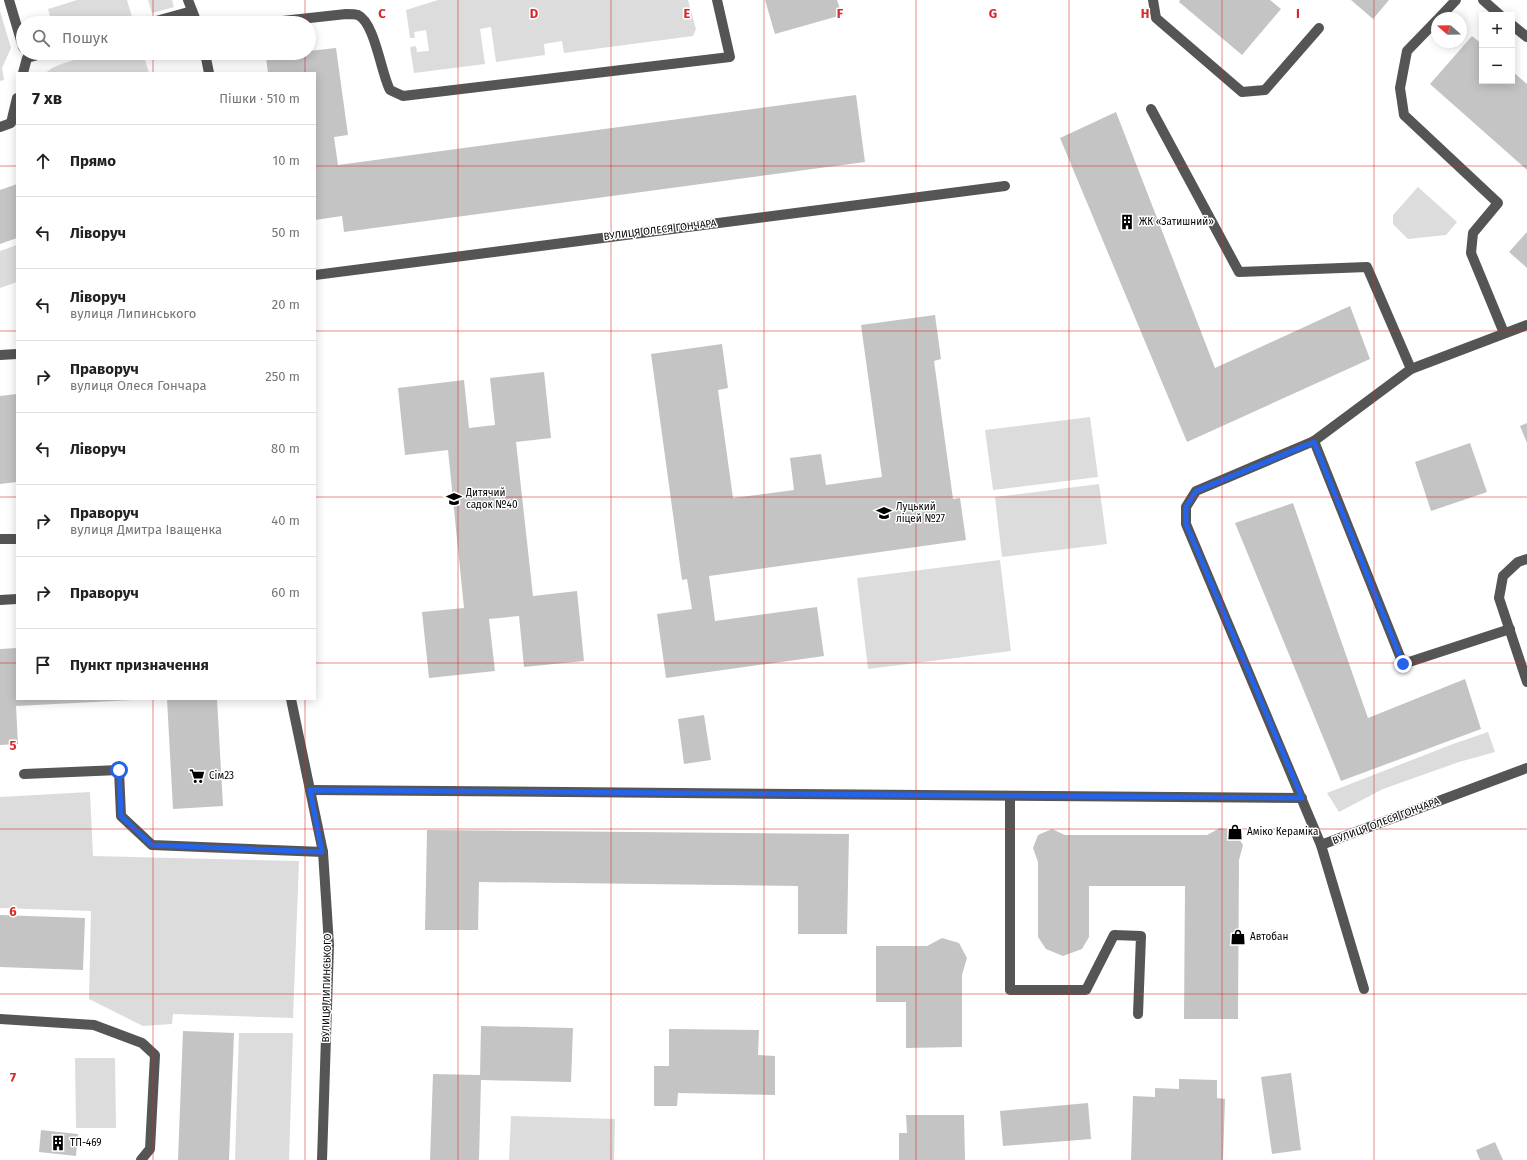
<!DOCTYPE html>
<html lang="uk">
<head>
<meta charset="utf-8">
<style>
	body { margin:0; font-family:"Fira Sans",sans-serif; background:#f2f2f2; color:#202124 }
	.controls { position:absolute; right:12px; top:12px; display:grid; overflow:hidden; border-radius:0px; box-shadow:0 2px 10px #0003 }
	.controls button { width:36px; height:36px; display:grid; place-items:center; padding:0; border:0; border-bottom:1px solid #e0e0e0; background:#fff; color:#202124; font:20px sans-serif }
	.compass { position:absolute; left:1431px; top:12px; width:36px; height:36px; border-radius:50%; background:#fff; box-shadow:0 2px 10px #0003; rotate:290deg }
	.stop { position:absolute; width:12px; height:12px; margin:-9px; border:3px solid #2563eb; border-radius:50%; background:#fff }
	.stop.end { background:#2563eb; border-color:#fff; box-shadow:0 1px 4px #0008 }
	.list { margin:0; padding:0; list-style:none }
	h2 { display:flex; justify-content:space-between; align-items:center; height:52px; margin:0; padding:0 16px; font-size:17px }
	h2 small { font-size:13px; font-weight:400; color:#757577 }
	.list li { display:grid; grid-template-columns:26px 1fr auto; gap:12px; align-items:center; box-sizing:border-box; height:72px; padding:0 16px; border-top:1px solid #e0e0e0 }
	.list b { display:block; font-size:15px; white-space:nowrap }
	.list p { margin:0; font-size:13px; white-space:nowrap; color:#757577 }
	.list em { font-size:13px; font-style:normal; color:#757577 }
	.icon { flex:none; width:22px; height:22px; fill:none; stroke:currentColor; stroke-width:2; stroke-linecap:round; stroke-linejoin:round }
	.map { position:relative; flex:none; width:1527px; height:1160px; overflow:hidden }
	.search { position:absolute; background:#fff; box-shadow:0 2px 10px #0003; left:16px; top:16px; width:300px; height:44px; display:flex; align-items:center; gap:10px; box-sizing:border-box; padding:0 14px; border-radius:22px; color:#757577; font-size:15px }
	.panel { position:absolute; background:#fff; box-shadow:0 2px 10px #0003; left:16px; top:72px; width:300px; height:628px; border-radius:0px }
	.map>svg:first-child { display:block }
</style>
</head>
<body>
<div class="map">
<svg width="1527" height="1160" viewBox="0 0 1527 1160">
	<rect width="100%" height="100%" fill="#fff"/>
	<g fill="#dcdcdc">
		<path d="M77 0H127L132 17 112 23H52L48 9Z"/>
		<path d="M148 0H172L174 7 152 13Z"/>
		<path d="M438 0H688L696 29 693 36 564 53 562 41 544 44 545 55 496 62 491 27 480 29 485 64 414 73 410 47 416 46 417 52 429 51 426 30 414 32 415 38H410L406 10Z"/>
		<path d="M0 11 11 48 2 68 4 80 0 81Z"/>
		<path d="M101 53H143L149 73H46C54 63 88 57 101 53Z"/>
		<path d="M1418 187 1457 222 1446 235 1408 239 1393 224V215Z"/>
		<path d="M17 245V282L0 288V251Z"/>
		<path d="M1090 417 1098 477 993 490 985 430Z"/>
		<path d="M1099 484 1107 544 1002 557 995 497Z"/>
		<path d="M1000 560 1011 651 868 669 857 578Z"/>
		<path d="M1488 732 1495 752 1459 762 1383 789 1339 812 1327 793 1453 744Z"/>
		<path d="M90 792 93 856 299 861 293 1018 173 1014 172 1024 143 1026 89 999 91 911 0 908V797Z"/>
		<path d="M239 1033H293L289 1160H235Z"/>
		<path d="M75 1058H115L116 1128H76Z"/>
		<path d="M511 1116 615 1119 614 1160H509Z"/>
	</g>
	<g fill="#c4c4c4">
		<path d="M765 0H837L842 15 775 34Z"/>
		<path d="M1180 0H1270L1281 9 1242 55 1179 2Z"/>
		<path d="M1351 0H1389L1373 19Z"/>
		<path d="M1472 36 1482 44V81H1512V71L1527 84V170L1430 84Z"/>
		<path d="M336 48 348 135 334 137 338 165 856 95 865 162 344 232 342 216 315 220V73H268L266 57 309 53V51Z"/>
		<path d="M1116 112 1215 368 1350 306 1370 359 1187 442 1060 138Z"/>
		<path d="M17 184V238L0 244V190Z"/>
		<path d="M1527 232V268L1509 252Z"/>
		<path d="M935 315 941 359 934 361 953 499 960 498 966 540 709 576 715 621 817 607 824 656 666 678 657 614 692 609 687 579 682 580 651 354 722 344 728 388 718 390 733 498 794 490 790 458 821 454 826 485 882 477 861 325Z"/>
		<path d="M544 372 551 438 516 442 533 596 577 591 584 661 524 667 519 616 489 619 495 671 429 678 422 612 464 608 448 450 405 455 398 388 464 380 469 428 495 425 490 378Z"/>
		<path d="M17 394V482L0 484V396Z"/>
		<path d="M1527 423V443L1520 426Z"/>
		<path d="M1470 443 1487 492 1431 511 1415 462Z"/>
		<path d="M1293 503 1368 718 1465 679 1481 729 1341 781 1235 523Z"/>
		<path d="M17 648V699L133 700 16 706 18 744 0 745V649Z"/>
		<path d="M167 699H217L223 806 173 809Z"/>
		<path d="M704 715 711 760 684 764 678 719Z"/>
		<path d="M1220 828 1235 832 1243 845 1239 860 1238 1019H1184L1185 886H1089V937L1082 949 1063 956 1046 949 1038 937V862L1033 848 1038 835 1052 829 1065 835H1207Z"/>
		<path d="M427 830 849 834 847 934H798V886L479 882 478 930H425Z"/>
		<path d="M0 915 85 918 83 970 0 967Z"/>
		<path d="M942 938 959 943 967 958 962 975V1047L906 1048V1002H876V946H927Z"/>
		<path d="M481 1026 573 1028 571 1082 481 1080 479 1160H430L433 1074 480 1075Z"/>
		<path d="M669 1029 759 1030 758 1055 775 1056V1095L678 1093 677 1106H654V1066H669Z"/>
		<path d="M183 1031 234 1033 229 1160H178Z"/>
		<path d="M1291 1073 1301 1150 1272 1154 1261 1077Z"/>
		<path d="M1179 1079 1217 1080V1098L1225 1099 1223 1160H1131L1133 1096 1155 1097V1088L1179 1089Z"/>
		<path d="M1088 1103 1091 1139 1003 1146 1000 1111Z"/>
		<path d="M906 1115H964L965 1160H899V1133H907Z"/>
		<path d="M41 1130 78 1134 76 1156 39 1152Z"/>
		<path d="M1495 1142 1503 1160H1480L1476 1150Z"/>
	</g>
	<g fill="none" stroke-linecap="round" stroke-linejoin="round">
		<g stroke="#555" stroke-width="10">
			<path d="M9 0 23 47"/>
			<path d="M188 0 197 23"/>
			<path d="M1153 0 1156 18 1242 92 1265 90 1319 28"/>
			<path d="M1483 0 1500 15"/>
			<path d="M1439 18 1456 0"/>
			<path d="M1437 20 1407 51 1400 88 1404 115 1498 203 1473 233 1471 253 1504 333"/>
			<path d="M149 23 192 11"/>
			<path d="M264 23 346 14C349 14 355 14 358 15 375 23 381 73 390 90L403 96 730 57 717 0"/>
			<path d="M1512 25 1527 37"/>
			<path d="M205 53 209 73"/>
			<path d="M23 73 27 58 45 53"/>
			<path d="M1151 109 1239 272 1367 267 1411 369"/>
			<path d="M0 127 11 123 17 98"/>
			<path d="M315 275 1005 186"/>
			<path d="M1527 325 1411 369 1314 441 1196 491 1186 507V524L1321 845 1527 768"/>
			<path d="M0 355 17 354"/>
			<path d="M1314 441 1403 664 1510 629"/>
			<path d="M0 539H17"/>
			<path d="M1527 559 1518 562 1503 576 1499 598 1527 682"/>
			<path d="M0 600 17 599"/>
			<path d="M291 699 323 852 329 945 322 1160"/>
			<path d="M24 774 119 770 121 816 152 845 323 852"/>
			<path d="M310 790 1302 798"/>
			<path d="M1010 796V990H1086L1114 935 1141 936 1138 1014"/>
			<path d="M1321 845 1364 989"/>
			<path d="M0 1019 94 1025 142 1043 155 1055 150 1149 141 1160"/>
		</g>
	</g>
	<g fill="none" stroke-linecap="round" stroke-linejoin="round">
		<path stroke="#2563eb" stroke-width="5" d="M119 770 121 816 152 845 322 852 310 790 1302 798 1186 524V507L1196 491 1314 442 1403 664"/>
	</g>
	<path fill="none" stroke="#d62828" stroke-width="1" stroke-opacity="0.55" d="M153 0V23M305 0V23M458 0V1160M611 0V1160M764 0V1160M916 0V1160M1069 0V1160M1222 0V1160M1374 0V1160M153 53V73M305 53V73M0 166H17M315 166H1527M0 331H17M315 331H1527M0 497H17M315 497H1527M0 663H17M315 663H1527M153 699V1160M305 699V1160M0 829H1527M0 994H1527"/>
	<defs>
		<g id="building-bare" transform="scale(1.2)"><path d="M-4-6H4V6H1V3H-1V6H-4ZM-2.5-4.3h1.7v1.8h-1.7ZM.8-4.3h1.7v1.8H.8ZM-2.5-1h1.7V.8h-1.7ZM.8-1h1.7V.8H.8Z" fill="#000" stroke="#fff" stroke-width="2.5" paint-order="stroke"/></g>
		<g id="school-bare" transform="scale(1.2)"><path d="M0-5L7-2L0 1L-7-2ZM-4 1L0 2.5L4 1V4Q0 6-4 4Z" fill="#000" stroke="#fff" stroke-width="2.5" paint-order="stroke"/></g>
		<g id="supermarket-bare" transform="scale(1.2)"><path d="M-6-5.5h2.5l.6 2H6L4.5 2H-2.5L-4.4-4H-6ZM-1.5 3.2a1.3 1.3 0 1 0 .1 0ZM3 3.2a1.3 1.3 0 1 0 .1 0Z" fill="#000" stroke="#fff" stroke-width="2.5" paint-order="stroke"/></g>
		<g id="shop-bare" transform="scale(1.2)"><path d="M-5-2.5h2.3a2.7 3.5 0 0 1 5.4 0H5L5.5 6h-11ZM-1.5-2.5h3a1.5 2.3 0 0 0-3 0Z" fill="#000" stroke="#fff" stroke-width="2.5" paint-order="stroke"/></g>
	</defs>
	<g fill-rule="evenodd">
		<use href="#building-bare" x="1127" y="222"/>
		<use href="#school-bare" x="454" y="499"/>
		<use href="#school-bare" x="884" y="513"/>
		<use href="#supermarket-bare" x="197" y="776"/>
		<use href="#shop-bare" x="1235" y="832"/>
		<use href="#shop-bare" x="1238" y="937"/>
		<use href="#building-bare" x="58" y="1143"/>
	</g>
	<g text-anchor="middle" dominant-baseline="central" stroke-width="3" stroke-linejoin="round" paint-order="stroke">
		<g font-size="10" fill="#000" stroke="#fff" text-anchor="start">
			<text x="1139" y="222">ЖК «Затишний»</text>
			<text x="466" y="493">Дитячий<tspan x="466" dy="12">садок №40</tspan></text>
			<text x="896" y="507">Луцький<tspan x="896" dy="12">ліцей №27</tspan></text>
			<text x="209" y="776">Сім23</text>
			<text x="1247" y="832">Аміко Кераміка</text>
			<text x="1250" y="937">Автобан</text>
			<text x="70" y="1143">ТП-469</text>
		</g>
		<g font-size="10" fill="#000" stroke="#fff">
			<text transform="translate(660 230) rotate(-7)">ВУЛИЦЯ ОЛЕСЯ ГОНЧАРА</text>
			<text transform="translate(1386 821) rotate(-21)">ВУЛИЦЯ ОЛЕСЯ ГОНЧАРА</text>
			<text transform="translate(327 988) rotate(-89)">ВУЛИЦЯ ЛИПИНСЬКОГО</text>
		</g>
	</g>
	<g font-size="13" text-anchor="middle" font-weight="bold" fill="#d62828" stroke="#fff" stroke-width="3" stroke-linejoin="round" paint-order="stroke">
		<text x="382" y="18">C</text>
		<text x="534" y="18">D</text>
		<text x="687" y="18">E</text>
		<text x="840" y="18">F</text>
		<text x="993" y="18">G</text>
		<text x="1145" y="18">H</text>
		<text x="1298" y="18">I</text>
		<text x="13" y="750">5</text>
		<text x="13" y="916">6</text>
		<text x="13" y="1082">7</text>
	</g>
</svg>
<div class="controls">
<button>+</button>
<button>−</button>
</div>
<svg class="compass" viewBox="-18 -18 36 36"><path d="M0-13l5 13h-10z" fill="#e53935"/><path d="M0 13l5-13h-10z" fill="#757577"/></svg>
<div class="stop" style="left:119px;top:770px"></div>
<div class="stop end" style="left:1403px;top:664px"></div>
<div class="search"><svg class="icon" aria-label="search" viewBox="0 0 24 24"><circle cx="10" cy="10" r="6"/><path d="M15 15l6 6"/></svg>Пошук</div>
<section class="panel">
<h2>7 хв<small>Пішки · 510 m</small></h2>
<ul class="list">
<li><svg class="icon" aria-label="ahead" viewBox="0 0 24 24"><path d="M12 20V5M6 11l6-6 6 6"/></svg><div><b>Прямо</b></div><em>10 m</em></li>
<li><svg class="icon" aria-label="left" viewBox="0 0 24 24"><path d="M17 20v-9H6M10 6l-5 5 5 5"/></svg><div><b>Ліворуч</b></div><em>50 m</em></li>
<li><svg class="icon" aria-label="left" viewBox="0 0 24 24"><path d="M17 20v-9H6M10 6l-5 5 5 5"/></svg><div><b>Ліворуч</b><p>вулиця Липинського</p></div><em>20 m</em></li>
<li><svg class="icon" aria-label="right" viewBox="0 0 24 24"><path d="M7 20v-9h11M14 6l5 5-5 5"/></svg><div><b>Праворуч</b><p>вулиця Олеся Гончара</p></div><em>250 m</em></li>
<li><svg class="icon" aria-label="left" viewBox="0 0 24 24"><path d="M17 20v-9H6M10 6l-5 5 5 5"/></svg><div><b>Ліворуч</b></div><em>80 m</em></li>
<li><svg class="icon" aria-label="right" viewBox="0 0 24 24"><path d="M7 20v-9h11M14 6l5 5-5 5"/></svg><div><b>Праворуч</b><p>вулиця Дмитра Іващенка</p></div><em>40 m</em></li>
<li><svg class="icon" aria-label="right" viewBox="0 0 24 24"><path d="M7 20v-9h11M14 6l5 5-5 5"/></svg><div><b>Праворуч</b></div><em>60 m</em></li>
<li><svg class="icon" aria-label="arrive" viewBox="0 0 24 24"><path d="M6 21V4h12l-3 4 3 4H6"/></svg><div><b>Пункт призначення</b></div></li>
</ul>
</section>
</div>
</body>
</html>
